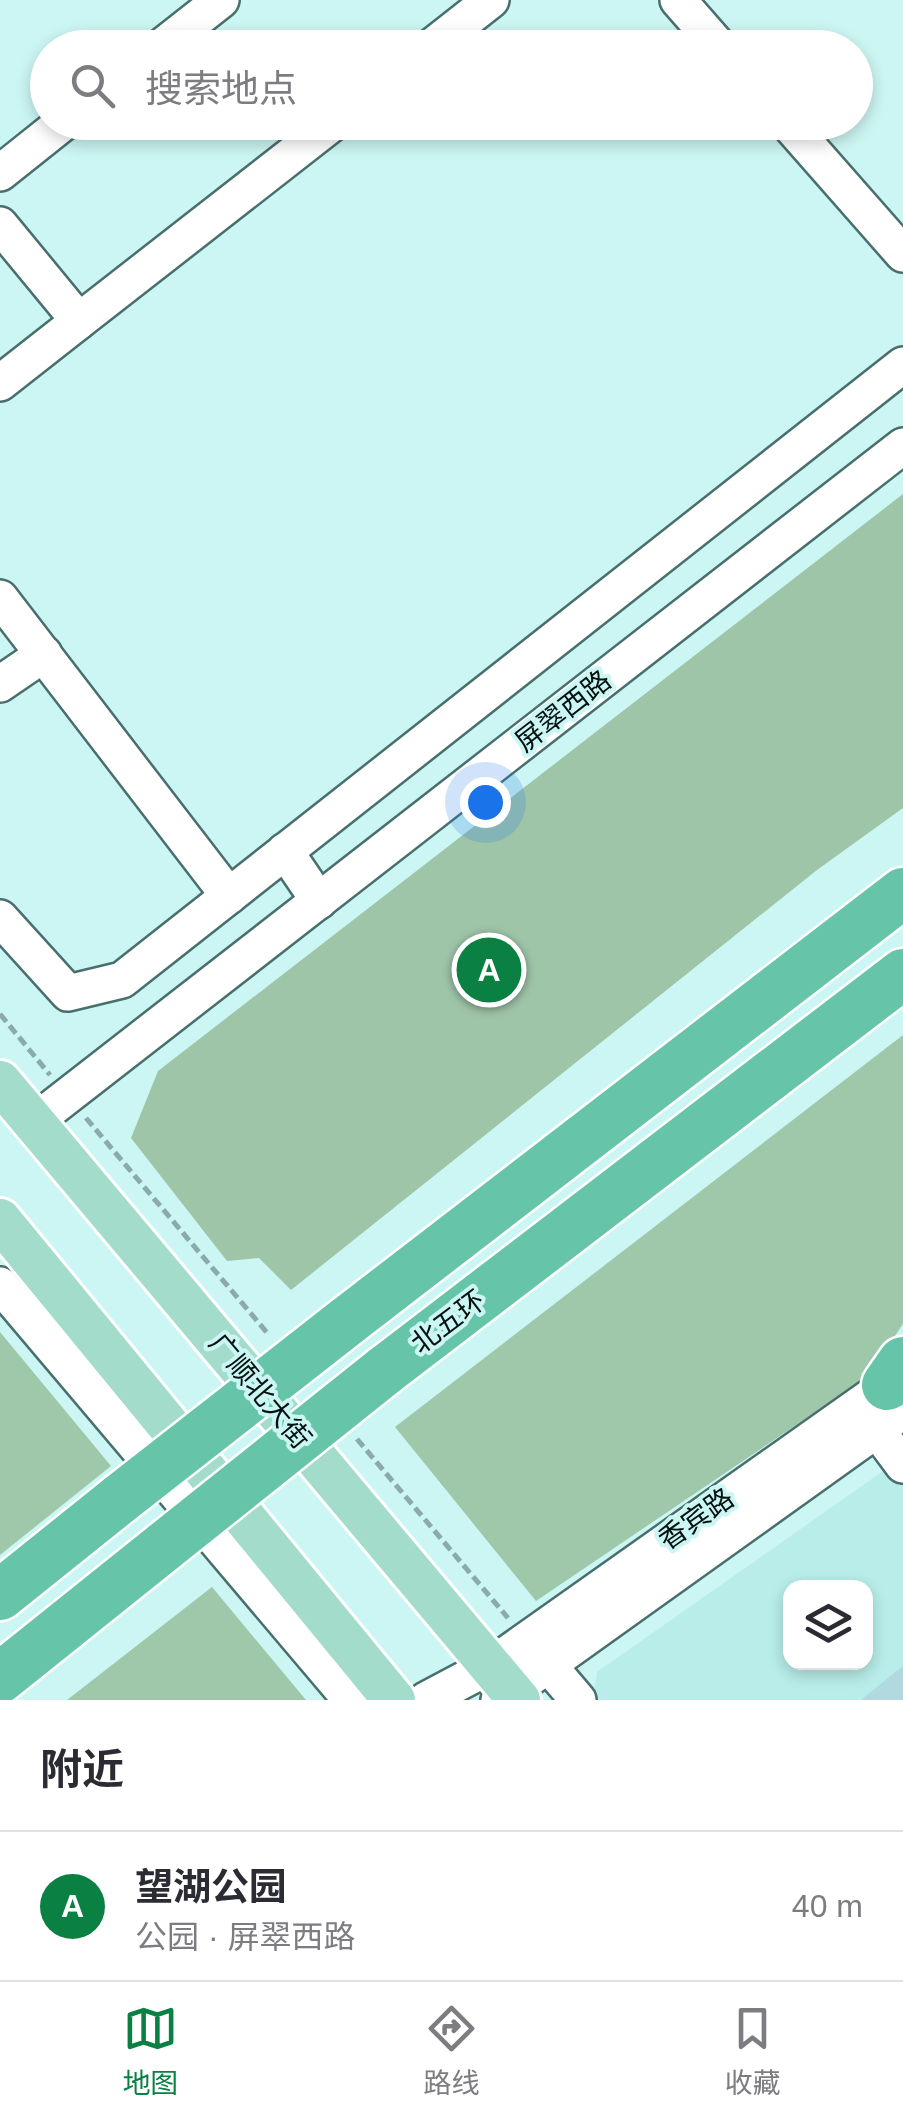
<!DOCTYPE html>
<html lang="zh">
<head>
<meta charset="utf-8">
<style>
	body { margin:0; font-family:Helvetica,"Noto Sans SC",sans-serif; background:#f2f2f3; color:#2b2b33 }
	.controls { position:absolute; right:30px; bottom:30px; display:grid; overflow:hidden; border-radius:20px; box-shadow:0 5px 15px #0003 }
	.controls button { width:90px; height:90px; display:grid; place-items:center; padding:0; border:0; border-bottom:2px solid #e1e1e2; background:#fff; color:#2b2b33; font:50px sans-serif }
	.you { position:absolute; left:485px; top:802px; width:35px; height:35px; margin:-25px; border:8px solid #fff; border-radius:50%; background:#1a73e8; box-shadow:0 0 0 15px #1a73e833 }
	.badge { display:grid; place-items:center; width:65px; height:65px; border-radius:50%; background:#0b8043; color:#fff; font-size:32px; font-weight:700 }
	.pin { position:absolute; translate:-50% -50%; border:5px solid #fff; box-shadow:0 2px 10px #0006 }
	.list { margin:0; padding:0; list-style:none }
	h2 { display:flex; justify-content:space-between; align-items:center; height:130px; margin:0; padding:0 40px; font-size:42px }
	h2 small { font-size:32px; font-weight:400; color:#7c7c81 }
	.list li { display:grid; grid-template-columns:65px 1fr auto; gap:30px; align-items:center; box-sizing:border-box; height:150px; padding:0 40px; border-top:2px solid #e1e1e2 }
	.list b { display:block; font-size:38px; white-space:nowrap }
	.list p { margin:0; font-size:32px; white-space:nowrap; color:#7c7c81 }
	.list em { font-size:32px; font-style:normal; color:#7c7c81 }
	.icon { flex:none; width:55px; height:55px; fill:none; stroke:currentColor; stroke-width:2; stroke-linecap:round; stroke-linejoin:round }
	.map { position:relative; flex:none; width:903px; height:1700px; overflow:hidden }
	.search { position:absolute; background:#fff; box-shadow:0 5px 15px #0003; left:30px; right:30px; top:30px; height:110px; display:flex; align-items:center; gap:25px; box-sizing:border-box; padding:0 35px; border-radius:55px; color:#7c7c81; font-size:38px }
	.sheet { height:280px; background:#fff }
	nav { display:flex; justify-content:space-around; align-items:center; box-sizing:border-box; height:140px; border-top:2px solid #e1e1e2; background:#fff; font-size:28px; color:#7c7c81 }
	nav a { display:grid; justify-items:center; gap:5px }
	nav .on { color:#0b8043 }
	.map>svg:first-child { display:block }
</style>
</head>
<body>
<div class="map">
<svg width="903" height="1700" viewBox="0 0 903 1700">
	<rect width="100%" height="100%" fill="#ccf6f3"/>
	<path fill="#b8ede9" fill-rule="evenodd" d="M903 1457V1700H599L594 1694 597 1672ZM790 1588H866V1662H790Z"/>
	<path fill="#9fc5a9" d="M903 494V808L817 870 291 1290 259 1258 227 1261 131 1138 158 1071Z"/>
	<g fill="#9ec8a9">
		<path d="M903 1035V1324L867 1377 536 1601 395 1427Z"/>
		<path d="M0 1332 111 1466 0 1555Z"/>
		<path d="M212 1587 306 1700H67Z"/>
	</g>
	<path fill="#b0d9e0" d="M903 1666V1700H861Z"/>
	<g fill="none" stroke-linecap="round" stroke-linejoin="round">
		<g stroke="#496f6d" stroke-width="40">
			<g id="minor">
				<path d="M678 0 720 48"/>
				<path d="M160 48 221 0"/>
				<path d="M430 48 491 0"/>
				<path d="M787 122 903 254"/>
				<path d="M0 173 64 122"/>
				<path d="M0 225 79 321 334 122"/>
				<path d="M0 383 79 321"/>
				<path d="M0 598 229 896"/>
				<path d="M0 684 44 654"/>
				<path d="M285 851 319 901"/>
				<path d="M0 918 68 993 122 980 903 365"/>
				<path d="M34 1122 903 446"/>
				<path d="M0 1285 351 1700"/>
				<path d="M877 1430 903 1465"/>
				<path d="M533 1647 578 1700"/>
				<path d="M426 1700 490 1666 903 1374"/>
				<path d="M499 1700 903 1411"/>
			</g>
		</g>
		<g stroke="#fff" stroke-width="48">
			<g id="major">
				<path d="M0 1082 519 1700"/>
				<path d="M0 1220 394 1700"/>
			</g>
		</g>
		<g stroke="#fff" stroke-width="55">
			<g id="highway">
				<path d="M346 1322 903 893"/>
				<path d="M384 1371 903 974"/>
				<path d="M887 1385 903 1362"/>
				<path d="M0 1595 121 1498"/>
				<path d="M0 1678 166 1545"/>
			</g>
		</g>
		<g stroke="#8aaba9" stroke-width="5" stroke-dasharray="10 5" stroke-linecap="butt">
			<path d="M0 1014 50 1075"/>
			<path d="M86 1118 269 1335"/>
			<path d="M357 1439 508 1618"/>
		</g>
		<use href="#minor" stroke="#fff" stroke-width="35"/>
		<use href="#major" stroke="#a3dccb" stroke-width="42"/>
		<use href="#highway" stroke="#66c5a9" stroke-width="50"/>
		<g stroke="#fff" stroke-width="55" stroke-linecap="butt">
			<g id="highway-bridge">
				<path d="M121 1498 346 1322"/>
				<path d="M166 1545 384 1371"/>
			</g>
		</g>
		<use href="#highway-bridge" stroke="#66c5a9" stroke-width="50"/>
	</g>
	<g text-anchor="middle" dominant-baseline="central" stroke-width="8" stroke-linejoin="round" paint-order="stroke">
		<g font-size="28" fill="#041312" stroke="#ccf6f3">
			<text transform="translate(563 711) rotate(-38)">屏翠西路</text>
			<text transform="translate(448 1322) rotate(-37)">北五环</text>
			<text transform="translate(260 1391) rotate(50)">广顺北大街</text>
			<text transform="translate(696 1519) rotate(-35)">香宾路</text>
		</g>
	</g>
</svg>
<div class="controls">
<button><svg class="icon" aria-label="layers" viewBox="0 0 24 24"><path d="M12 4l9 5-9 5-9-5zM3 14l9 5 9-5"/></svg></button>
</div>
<div class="you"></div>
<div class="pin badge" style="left:489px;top:970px">A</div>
<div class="search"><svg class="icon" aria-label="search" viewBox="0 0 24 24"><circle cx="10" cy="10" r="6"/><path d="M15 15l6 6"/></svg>搜索地点</div>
</div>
<section class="sheet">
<h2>附近<small></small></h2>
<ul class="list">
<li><span class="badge">A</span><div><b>望湖公园</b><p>公园 · 屏翠西路</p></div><em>40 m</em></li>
</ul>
</section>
<nav>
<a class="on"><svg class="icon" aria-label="map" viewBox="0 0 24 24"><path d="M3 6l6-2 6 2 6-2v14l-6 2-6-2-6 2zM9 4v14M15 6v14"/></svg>地图</a>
<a><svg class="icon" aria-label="directions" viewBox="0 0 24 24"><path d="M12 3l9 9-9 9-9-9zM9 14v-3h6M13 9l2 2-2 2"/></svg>路线</a>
<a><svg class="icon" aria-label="saved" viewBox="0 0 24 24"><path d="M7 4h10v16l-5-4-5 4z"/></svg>收藏</a>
</nav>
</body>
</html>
